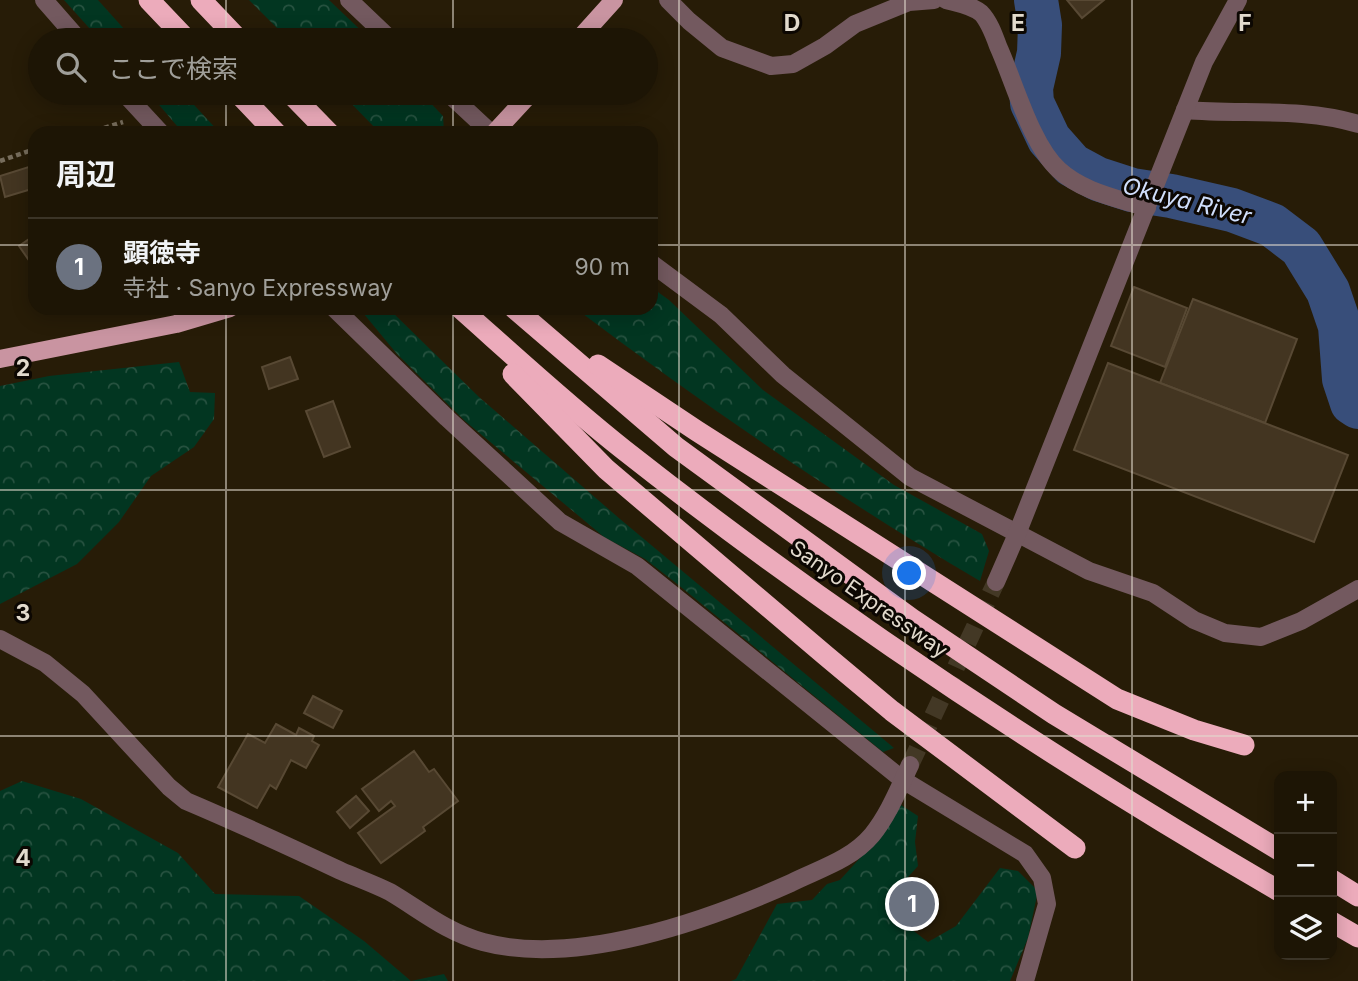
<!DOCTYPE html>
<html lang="ja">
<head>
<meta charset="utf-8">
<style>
	body { margin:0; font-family:Inter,"Noto Sans JP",sans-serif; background:#2a2213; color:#f1f3f6 }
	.controls { position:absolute; right:21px; bottom:21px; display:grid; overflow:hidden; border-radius:14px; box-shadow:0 4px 18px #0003 }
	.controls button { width:63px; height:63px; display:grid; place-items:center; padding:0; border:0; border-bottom:2px solid #3b3427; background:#1d1505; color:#f1f3f6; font:35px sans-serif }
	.you { position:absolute; left:910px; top:574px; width:24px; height:24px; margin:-18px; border:5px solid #fff; border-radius:50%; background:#1a73e8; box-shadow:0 0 0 10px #1a73e833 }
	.badge { display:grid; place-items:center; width:46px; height:46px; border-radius:50%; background:#db2777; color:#fff; font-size:23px; font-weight:700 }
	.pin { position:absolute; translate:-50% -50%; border:4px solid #fff; box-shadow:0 2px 7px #0006 }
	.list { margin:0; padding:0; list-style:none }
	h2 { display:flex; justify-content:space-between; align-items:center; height:91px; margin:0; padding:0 28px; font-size:30px }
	h2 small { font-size:23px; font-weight:400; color:#a09f9a }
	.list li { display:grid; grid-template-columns:46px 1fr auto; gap:21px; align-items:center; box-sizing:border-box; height:98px; padding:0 28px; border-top:2px solid #3b3427 }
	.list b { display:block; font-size:26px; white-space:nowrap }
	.list p { margin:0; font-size:23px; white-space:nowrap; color:#a09f9a }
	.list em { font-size:23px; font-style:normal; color:#a09f9a }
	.icon { flex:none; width:38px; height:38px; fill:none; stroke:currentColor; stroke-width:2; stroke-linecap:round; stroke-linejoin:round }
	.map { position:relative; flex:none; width:1358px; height:981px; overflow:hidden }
	.search { position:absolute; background:#1d1505; box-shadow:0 4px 18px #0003; left:28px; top:28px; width:630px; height:77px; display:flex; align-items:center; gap:18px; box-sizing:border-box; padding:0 24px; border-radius:38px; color:#a09f9a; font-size:26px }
	.panel { position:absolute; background:#1d1505; box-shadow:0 4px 18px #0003; left:28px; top:126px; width:630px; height:189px; border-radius:21px }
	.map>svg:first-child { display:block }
</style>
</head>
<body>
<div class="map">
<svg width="1358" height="981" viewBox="0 0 1358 981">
	<defs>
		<pattern id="forest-crowns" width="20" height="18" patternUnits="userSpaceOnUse" patternTransform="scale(1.75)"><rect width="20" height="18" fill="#023621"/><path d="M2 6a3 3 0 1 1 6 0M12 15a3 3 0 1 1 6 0" fill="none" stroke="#275240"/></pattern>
	</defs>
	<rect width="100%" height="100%" fill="#271c07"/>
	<g fill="url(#forest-crowns)">
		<path d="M64 0H98L134 40H100Z"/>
		<path d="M249 0H329L371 40H289Z"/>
		<path d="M149 93H183L220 133H183Z"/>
		<path d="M341 93H421L443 116 444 133H380Z"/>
		<path d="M651 287 669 300 763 390 894 485 982 534 989 551 980 581C839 498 705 406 575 308H651Z"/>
		<path d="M359 308H388L479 397 620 519 894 748 883 752 676 583 645 559 604 537 465 421 397 354Z"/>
		<path d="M179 362 190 392 215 393 214 419 194 447 151 476 119 522 77 564 0 604V386L49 376Z"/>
		<path d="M22 781 81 799 178 853 215 894 299 896 364 941 411 981 444 974 448 981H0V791Z"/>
		<path d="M901 805 918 816 915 842 918 866 899 887 889 912 928 942 956 926 1000 868 1018 871 1038 891 1028 938 1010 981H731L736 979 777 904 812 900 827 884 840 880 880 836Z"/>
	</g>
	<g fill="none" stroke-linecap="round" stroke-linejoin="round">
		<path stroke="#384e7a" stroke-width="44" d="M1036 0 1040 25 1039 53 1031 88 1032 103 1049 139 1072 165 1098 179 1132 190 1171 196 1232 210 1272 225 1301 247 1328 291 1340 326 1344 379 1352 403 1358 407"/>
	</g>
	<g fill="#433521" stroke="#584934" stroke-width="2">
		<path d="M1067 0H1104L1082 18Z"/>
		<path d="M35 165V188L5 197 0 176Z"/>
		<path d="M35 235V269L19 246Z"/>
		<path d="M1134 287 1187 308 1165 367 1111 346Z"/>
		<path d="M1193 299 1297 339 1265 423 1160 383Z"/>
		<path d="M290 357 298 379 269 389 262 367Z"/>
		<path d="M1108 363 1348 455 1314 542 1074 450Z"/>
		<path d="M333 401 350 447 324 457 306 411Z"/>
		<path d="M313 696 342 711 333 728 304 713Z"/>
		<path d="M276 724 296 735 299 728 314 736 312 741 319 745 306 768 291 760 276 789 270 785 257 808 218 787 248 734 265 743Z"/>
		<path d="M414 751 429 772 434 769 458 801 423 827 425 831 381 863 358 833 395 806 391 801 379 811 362 789Z"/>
		<path d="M356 796 369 811 350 828 337 812Z"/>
		<path d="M913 894 927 906 916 920 900 908Z"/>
	</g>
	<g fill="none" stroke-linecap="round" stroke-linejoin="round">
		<path stroke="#433825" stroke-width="18" stroke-dasharray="18 9" stroke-linecap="butt" d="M910 765 996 582"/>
		<g stroke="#776d5c" stroke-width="4.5" stroke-dasharray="5 3.5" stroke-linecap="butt">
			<path d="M88 133 123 122"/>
			<path d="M0 161 35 149"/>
		</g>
		<g stroke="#73595f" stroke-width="18">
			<path d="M44 0 79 40"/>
			<path d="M349 0 391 40"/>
			<path d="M668 0 689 21 722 48 771 66 793 64 825 46 855 24 909 2 934 0"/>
			<path d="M946 0C957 3 971 5 981 13 989 21 994 35 998 46 1014 81 1031 145 1059 170 1083 192 1117 198 1147 208"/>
			<path d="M124 93 161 133"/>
			<path d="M448 93 491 133"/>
			<path d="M1185 110C1242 115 1303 107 1358 124"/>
			<path d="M651 263 721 315 783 375 910 477 1089 571 1153 593 1194 620 1225 633 1261 637 1301 621 1358 589"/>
			<path d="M334 308 447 418 560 522 637 566 903 780 1025 854 1042 878 1047 904 1025 981"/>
			<path d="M996 582 1017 534 1204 62 1238 0"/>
			<path d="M0 639 45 663 83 694 169 787 186 801C238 823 290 847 341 871 357 878 374 884 390 892 422 911 446 932 483 942 576 967 706 921 791 883 819 869 851 860 872 835 889 814 899 788 910 765"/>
		</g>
		<g stroke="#c994a1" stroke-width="18">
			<path d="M578 40 614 0"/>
			<path d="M494 133 531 93"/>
			<path d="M0 359 176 324 230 308"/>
		</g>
		<g stroke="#ecabbb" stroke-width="21">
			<path d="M149 0 187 40"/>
			<path d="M201 0 239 40"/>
			<path d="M238 93 276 133"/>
			<path d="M290 93 329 133"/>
			<path d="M460 308C514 356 567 405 624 450 831 613 1052 759 1279 891"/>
			<path d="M514 308 676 447 912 619 1054 714 1279 850"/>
			<path d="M598 365 697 431 1117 699 1194 730 1244 745"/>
			<path d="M513 374 606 469 825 655 892 711 1075 848"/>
			<path d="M1332 880 1358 896"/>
			<path d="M1332 922 1358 937"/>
		</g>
	</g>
	<path fill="none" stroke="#e2dacd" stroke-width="2" stroke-opacity="0.55" d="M226 0V40M453 0V40M679 0V981M905 0V981M1132 0V981M226 93V133M453 93V133M0 245H35M651 245H1358M226 308V981M453 308V981M0 490H1358M0 736H1358"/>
	<g text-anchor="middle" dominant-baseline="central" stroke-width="6" stroke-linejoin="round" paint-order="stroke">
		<g font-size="21" fill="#e2dacd" stroke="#0c0702">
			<text transform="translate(869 599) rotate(35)">Sanyo Expressway</text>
		</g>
		<g font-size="23" font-style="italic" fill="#d0dffc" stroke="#0c0702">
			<text transform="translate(1187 201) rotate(14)">Okuya River</text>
		</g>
	</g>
	<g font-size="23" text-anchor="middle" font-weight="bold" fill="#e2dacd" stroke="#0c0702" stroke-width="6" stroke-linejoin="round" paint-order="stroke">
		<text x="792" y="31">D</text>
		<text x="1018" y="31">E</text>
		<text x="1245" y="31">F</text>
		<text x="23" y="376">2</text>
		<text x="23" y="621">3</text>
		<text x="23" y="866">4</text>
	</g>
</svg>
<div class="controls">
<button>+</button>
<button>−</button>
<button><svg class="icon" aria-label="layers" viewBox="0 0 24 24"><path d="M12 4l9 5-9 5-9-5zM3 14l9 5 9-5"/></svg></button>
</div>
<div class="you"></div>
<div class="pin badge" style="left:912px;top:904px;background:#6b7280">1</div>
<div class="search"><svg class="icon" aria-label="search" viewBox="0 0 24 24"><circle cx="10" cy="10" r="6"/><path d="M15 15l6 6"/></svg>ここで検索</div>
<section class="panel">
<h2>周辺<small></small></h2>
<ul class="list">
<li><span class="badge" style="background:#6b7280">1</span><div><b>顕徳寺</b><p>寺社 · Sanyo Expressway</p></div><em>90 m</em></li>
</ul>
</section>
</div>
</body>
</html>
